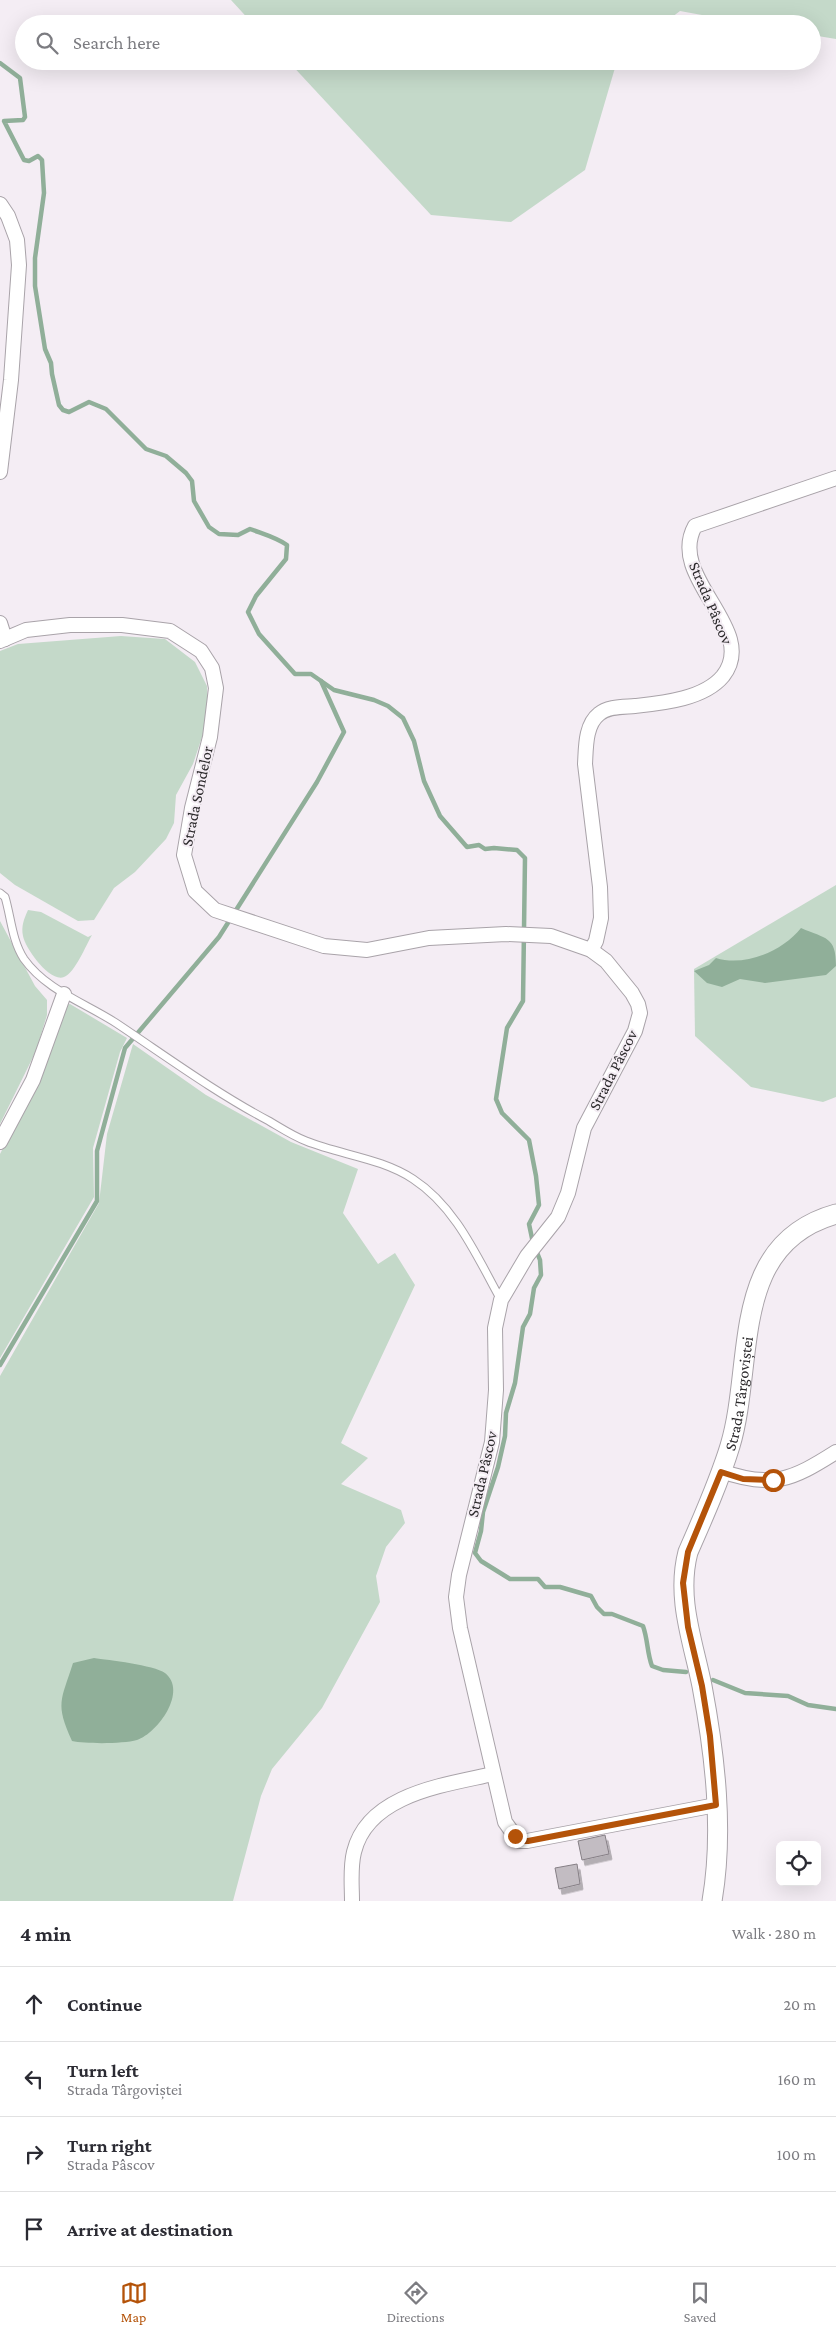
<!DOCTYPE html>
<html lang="en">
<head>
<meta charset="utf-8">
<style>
	body { margin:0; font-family:"Crimson Pro",serif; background:#f7f7f7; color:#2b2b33 }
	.controls { position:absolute; right:15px; bottom:15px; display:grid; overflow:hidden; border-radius:8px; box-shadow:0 5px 20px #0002 }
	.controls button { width:45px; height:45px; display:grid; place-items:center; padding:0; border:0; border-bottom:1px solid #e1e1e2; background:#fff; color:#2b2b33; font:25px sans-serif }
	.stop { position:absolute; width:15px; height:15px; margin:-11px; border:4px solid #b45309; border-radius:50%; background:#fff }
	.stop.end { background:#b45309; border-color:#fff; box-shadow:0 1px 5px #0008 }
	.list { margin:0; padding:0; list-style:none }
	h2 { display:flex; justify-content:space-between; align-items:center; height:65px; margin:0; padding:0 20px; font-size:21px }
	h2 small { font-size:16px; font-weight:400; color:#7c7c81 }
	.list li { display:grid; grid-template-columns:32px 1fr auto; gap:15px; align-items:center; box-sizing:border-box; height:75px; padding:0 20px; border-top:1px solid #e1e1e2 }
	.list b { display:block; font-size:19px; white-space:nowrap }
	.list p { margin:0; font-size:16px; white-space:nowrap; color:#7c7c81 }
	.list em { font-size:16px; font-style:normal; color:#7c7c81 }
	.icon { flex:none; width:28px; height:28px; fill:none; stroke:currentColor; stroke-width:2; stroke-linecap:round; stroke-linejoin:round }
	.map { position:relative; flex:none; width:836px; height:1901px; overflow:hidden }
	.search { position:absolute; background:#fff; box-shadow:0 5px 20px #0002; left:15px; right:15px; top:15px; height:55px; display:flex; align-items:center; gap:12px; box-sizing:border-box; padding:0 18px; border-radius:28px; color:#7c7c81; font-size:19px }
	.sheet { height:365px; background:#fff }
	nav { display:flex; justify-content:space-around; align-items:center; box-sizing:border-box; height:70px; border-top:1px solid #e1e1e2; background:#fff; font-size:14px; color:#7c7c81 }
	nav a { display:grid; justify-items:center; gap:2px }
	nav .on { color:#b45309 }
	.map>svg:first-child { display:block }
</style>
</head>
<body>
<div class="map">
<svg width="836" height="1901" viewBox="0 0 836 1901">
	<defs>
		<filter id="shadow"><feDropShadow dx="3" dy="5.5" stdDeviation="0" flood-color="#0004"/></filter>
	</defs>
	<rect width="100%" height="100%" fill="#f4edf4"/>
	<g fill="#c4d9c9">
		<path d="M231 0H836V39L812 35V24H751L680 11 663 24H253Z"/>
		<path d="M288 61H617L585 170 511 222 431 215Z"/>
		<path d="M121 636 165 639 195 662 207 686 208 719 193 764 176 795 174 823 166 839 135 872 114 888 94 920 78 921 15 885 0 873V651L18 644Z"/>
		<path d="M836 885V1097L823 1102 751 1087 695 1036 694 969Z"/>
		<path d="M28 910 41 912 88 937 92 935C86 945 75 973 64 977 50 983 25 948 23 936 21 926 24 919 28 910Z"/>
		<path d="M0 921 35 986 47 1000V1015L36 1051 0 1124Z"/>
		<path d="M70 1004 127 1038 120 1052 93 1148 94 1197 0 1358V1154L27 1101 65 1005Z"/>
		<path d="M133 1044 206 1095 291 1142 358 1169 343 1213 378 1264 395 1253 415 1285 341 1443 368 1458 341 1484 401 1510 405 1523 386 1547 376 1576 380 1602 322 1708 272 1769 261 1796 233 1901H0V1376L99 1203 107 1134Z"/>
	</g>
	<g fill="#90af99">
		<path d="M801 928C826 939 836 936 836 966L826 975 765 983 740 979 722 987 707 983 694 971 709 965 716 958C745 967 783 951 801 928Z"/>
		<path d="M94 1658C108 1660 154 1665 165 1673 188 1691 158 1733 137 1740 123 1744 86 1744 72 1741 55 1703 61 1701 73 1663Z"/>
	</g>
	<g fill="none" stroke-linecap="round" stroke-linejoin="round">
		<g stroke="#90af99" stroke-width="4.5">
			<path d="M0 63 20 78 25 117 23 120 4 121 24 160 29 161 38 156 42 160 44 193 35 258V286L45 349 51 363 52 374 59 405 63 410 69 412 89 402 106 409 146 449 166 456 186 473 192 481 194 501 209 527 219 534 238 535 250 529C263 534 275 537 287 545L286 559 256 596 248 612 259 634 295 674H311L334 690 374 700 388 706 403 718 414 741 424 781 440 816 467 847 479 845 485 849 494 848 517 850 525 858 523 1001 507 1028 496 1099 502 1113 529 1140 536 1176 539 1205 529 1224 533 1243"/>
			<path d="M536 1250 540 1260 541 1275 534 1288 530 1314 523 1327 515 1383 506 1413 505 1436 498 1467 483 1512 481 1531 475 1553 481 1561 510 1579H538L545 1587H560L591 1596 597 1607 604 1614H612L643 1626C648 1640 647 1653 652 1666L663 1670 686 1672"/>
			<path d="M0 1365 97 1201V1151L125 1048 219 937 317 782 344 732 321 681"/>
			<path d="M713 1680 745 1693 788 1696 808 1705 836 1709"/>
		</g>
	</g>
	<g fill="#c2bcc2" stroke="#857f85" filter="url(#shadow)">
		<path d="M605 1835 609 1854 582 1860 578 1841Z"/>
		<path d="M577 1864 580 1884 559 1889 555 1868Z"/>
	</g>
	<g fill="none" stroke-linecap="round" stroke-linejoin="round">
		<g stroke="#a9a3a9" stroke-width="9">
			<path id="service" d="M0 893 5 897C11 917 12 941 24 959 46 990 85 1003 116 1023 167 1057 216 1093 269 1121 281 1128 293 1136 306 1141 341 1155 381 1158 413 1179 456 1207 477 1257 501 1300"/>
		</g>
		<g stroke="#a9a3a9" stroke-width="16">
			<g id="minor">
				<path d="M0 204 8 216 17 240 19 265 11 380 0 472"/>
				<path d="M0 623 5 639"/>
				<path d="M0 641 26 630 70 625H122L170 631 201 651 212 668 216 688 210 737 192 808 184 855 195 891 215 910 324 946 367 950 429 938 506 934 551 936 591 950 606 961 632 993 638 1004 640 1013 635 1031 584 1128 568 1193 558 1217 527 1256 501 1300 495 1328 496 1390 492 1442 459 1575 456 1597 460 1628 505 1822 515 1836 520 1841H527L716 1805"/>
				<path d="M591 950 596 941 601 918 600 887 585 764C586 748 585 725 599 714 608 706 624 707 635 706 663 703 704 699 723 676 760 629 666 578 695 526L836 478"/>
				<path d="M0 1142 33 1080 64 994"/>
				<path d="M721 1471C772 1489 792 1480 836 1452"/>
				<path d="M352 1901C352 1885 350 1868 354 1852 368 1794 445 1785 493 1774"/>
			</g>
		</g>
		<g stroke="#a9a3a9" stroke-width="21">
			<g id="secondary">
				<path id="s1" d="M712 1901C724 1831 715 1755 702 1686 693 1641 676 1598 688 1552 703 1518 719 1482 730 1446 755 1363 728 1244 836 1214"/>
			</g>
		</g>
		<use href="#service" stroke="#fff" stroke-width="7"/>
		<use href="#minor" stroke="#fff" stroke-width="14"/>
		<use href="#secondary" stroke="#fff" stroke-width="19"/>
	</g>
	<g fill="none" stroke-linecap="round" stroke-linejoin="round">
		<path stroke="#b45309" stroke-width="6" d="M515 1836 520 1841H528L716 1805 710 1736 702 1686 688 1627 683 1583 688 1552 721 1472 743 1479 773 1480"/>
	</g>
	<g text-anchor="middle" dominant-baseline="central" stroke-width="4" stroke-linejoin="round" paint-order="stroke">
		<g font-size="16" fill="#2c2a2c" stroke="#f4edf4">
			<text transform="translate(711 603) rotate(67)">Strada Pâscov</text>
			<text transform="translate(197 796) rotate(-78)">Strada Sondelor</text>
			<text transform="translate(613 1070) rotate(-63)">Strada Pâscov</text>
			<text stroke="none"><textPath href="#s1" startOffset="520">Strada Târgoviștei</textPath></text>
			<text transform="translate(482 1474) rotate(-77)">Strada Pâscov</text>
		</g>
	</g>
</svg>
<div class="controls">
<button><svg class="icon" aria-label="locate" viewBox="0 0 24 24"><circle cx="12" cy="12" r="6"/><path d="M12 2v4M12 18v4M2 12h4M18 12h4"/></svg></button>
</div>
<div class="stop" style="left:773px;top:1480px"></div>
<div class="stop end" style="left:515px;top:1836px"></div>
<div class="search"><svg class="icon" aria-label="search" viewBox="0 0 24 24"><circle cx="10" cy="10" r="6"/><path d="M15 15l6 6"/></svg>Search here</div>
</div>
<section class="sheet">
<h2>4 min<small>Walk · 280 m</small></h2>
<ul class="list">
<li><svg class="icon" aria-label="ahead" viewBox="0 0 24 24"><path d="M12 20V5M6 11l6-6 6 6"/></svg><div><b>Continue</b></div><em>20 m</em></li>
<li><svg class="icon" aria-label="left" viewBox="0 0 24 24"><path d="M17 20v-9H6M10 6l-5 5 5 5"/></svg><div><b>Turn left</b><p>Strada Târgoviștei</p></div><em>160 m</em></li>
<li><svg class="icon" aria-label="right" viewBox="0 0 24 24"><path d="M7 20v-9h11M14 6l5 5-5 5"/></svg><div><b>Turn right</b><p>Strada Pâscov</p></div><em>100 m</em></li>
<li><svg class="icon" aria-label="arrive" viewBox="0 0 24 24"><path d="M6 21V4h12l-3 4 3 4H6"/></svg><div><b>Arrive at destination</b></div></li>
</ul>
</section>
<nav>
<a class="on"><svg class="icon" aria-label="map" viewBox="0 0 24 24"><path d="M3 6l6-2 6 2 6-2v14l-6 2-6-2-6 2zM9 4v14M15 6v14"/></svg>Map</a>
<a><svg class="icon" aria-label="directions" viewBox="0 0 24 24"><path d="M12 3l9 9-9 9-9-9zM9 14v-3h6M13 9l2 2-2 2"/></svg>Directions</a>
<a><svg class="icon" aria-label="saved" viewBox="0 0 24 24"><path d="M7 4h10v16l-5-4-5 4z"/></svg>Saved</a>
</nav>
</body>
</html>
